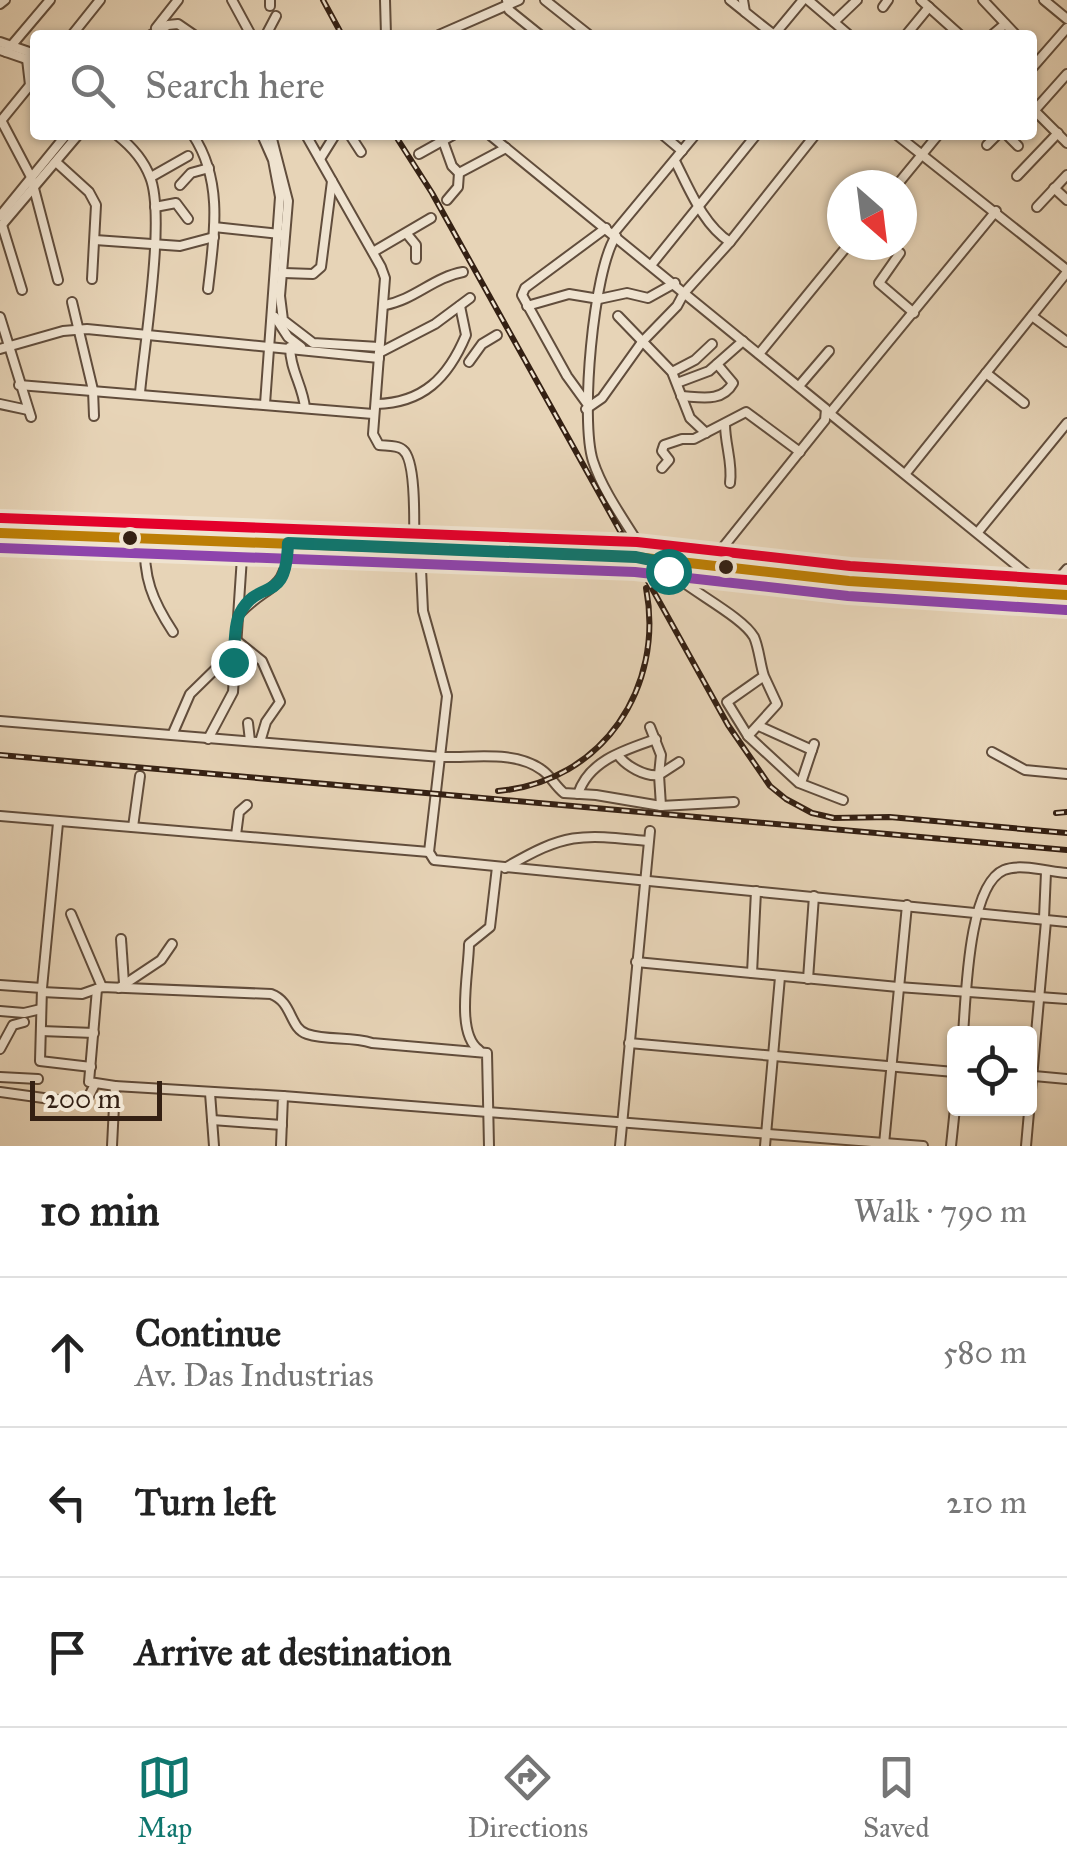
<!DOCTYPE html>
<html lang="en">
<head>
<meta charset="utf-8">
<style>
	body { margin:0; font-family:"IM FELL Great Primer",serif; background:#f2f2f2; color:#222 }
	.controls { position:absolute; right:30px; bottom:30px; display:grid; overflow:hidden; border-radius:10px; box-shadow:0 2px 8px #0004 }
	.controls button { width:90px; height:90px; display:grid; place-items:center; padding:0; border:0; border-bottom:2px solid #e0e0e0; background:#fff; color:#222; font:50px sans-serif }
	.compass { position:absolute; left:827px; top:170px; width:90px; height:90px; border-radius:50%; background:#fff; box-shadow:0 2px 8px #0004; rotate:152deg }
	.scale { position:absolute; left:30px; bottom:25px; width:132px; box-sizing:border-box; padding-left:10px; border:5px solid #342013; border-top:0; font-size:28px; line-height:35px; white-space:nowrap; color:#342013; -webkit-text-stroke:8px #efe3d0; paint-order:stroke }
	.stop { position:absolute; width:30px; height:30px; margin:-22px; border:8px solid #0f766e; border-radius:50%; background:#fff }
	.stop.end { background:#0f766e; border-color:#fff; box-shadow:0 2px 10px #0008 }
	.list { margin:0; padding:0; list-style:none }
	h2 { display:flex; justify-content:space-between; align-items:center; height:130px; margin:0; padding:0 40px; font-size:42px }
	h2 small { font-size:32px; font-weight:400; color:#767676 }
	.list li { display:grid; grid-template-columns:65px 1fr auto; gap:30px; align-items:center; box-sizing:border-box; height:150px; padding:0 40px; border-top:2px solid #e0e0e0 }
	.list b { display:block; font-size:38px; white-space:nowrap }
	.list p { margin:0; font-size:32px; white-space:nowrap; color:#767676 }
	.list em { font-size:32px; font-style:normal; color:#767676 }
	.icon { flex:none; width:55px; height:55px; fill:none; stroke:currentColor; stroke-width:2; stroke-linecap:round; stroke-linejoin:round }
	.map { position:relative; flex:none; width:1067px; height:1146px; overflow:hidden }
	.search { position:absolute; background:#fff; box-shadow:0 2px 8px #0004; left:30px; right:30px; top:30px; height:110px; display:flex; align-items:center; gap:25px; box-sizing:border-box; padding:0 35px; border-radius:10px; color:#767676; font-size:38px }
	.sheet { height:580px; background:#fff }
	nav { display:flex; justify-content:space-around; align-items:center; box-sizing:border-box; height:140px; border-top:2px solid #e0e0e0; background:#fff; font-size:28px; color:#767676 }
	nav a { display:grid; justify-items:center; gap:5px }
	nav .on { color:#0f766e }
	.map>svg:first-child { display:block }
</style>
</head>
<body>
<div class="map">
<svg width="1067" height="1146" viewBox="0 0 1067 1146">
	<rect width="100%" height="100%" fill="#e7d4b7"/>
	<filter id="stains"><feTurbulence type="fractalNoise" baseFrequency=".002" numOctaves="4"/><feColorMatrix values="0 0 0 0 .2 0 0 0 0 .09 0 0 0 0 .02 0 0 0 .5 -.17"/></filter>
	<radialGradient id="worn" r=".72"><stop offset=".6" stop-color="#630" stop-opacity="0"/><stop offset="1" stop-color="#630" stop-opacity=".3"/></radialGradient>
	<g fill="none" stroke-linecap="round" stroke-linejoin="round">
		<g stroke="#614d3c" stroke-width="12">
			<g id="minor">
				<path d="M232 0 251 35"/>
				<path d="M385 0 386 35"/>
				<path d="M507 0 509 10 540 35"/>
				<path d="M545 0 589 35"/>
				<path d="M730 0 745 12"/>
				<path d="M743 0 745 12 774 35"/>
				<path d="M808 0 849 35"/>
				<path d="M921 0 960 35"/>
				<path d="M983 0 1016 35"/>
				<path d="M1044 0 1067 19"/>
				<path d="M0 4 5 0"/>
				<path d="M270 6V0"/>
				<path d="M883 7 888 0"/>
				<path d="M834 22 857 0"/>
				<path d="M156 28 178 0"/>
				<path d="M72 35 100 0"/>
				<path d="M151 35 168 25 178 24 194 35"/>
				<path d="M164 35H182"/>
				<path d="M266 35 276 16"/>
				<path d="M439 35 519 0"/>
				<path d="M774 35 803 0"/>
				<path d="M906 35 929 7"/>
				<path d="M992 35 1005 24"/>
				<path d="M0 42 35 54"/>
				<path d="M0 50 35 62"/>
				<path d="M6 52 50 0"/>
				<path d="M27 59 30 85"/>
				<path d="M1032 68 1067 28"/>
				<path d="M1032 108 1067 143"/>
				<path d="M1034 111 1067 74"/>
				<path d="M1 120 31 177 58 280"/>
				<path d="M0 122 35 79"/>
				<path d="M117 135C131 146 144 161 150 177 166 216 144 346 140 393"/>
				<path d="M193 135C224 182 214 236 208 289"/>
				<path d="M262 135 273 160 280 197 265 404"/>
				<path d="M271 135 288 201 280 296 283 320 313 343 379 347"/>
				<path d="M306 135 381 267 385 278 373 434 379 445C386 446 398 445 403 450 417 461 414 530 414 548"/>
				<path d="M350 135 361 152"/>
				<path d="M490 135 826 409 825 420 708 566"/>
				<path d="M663 135 682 151"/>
				<path d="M897 135 1067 270"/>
				<path d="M1007 135 1018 146"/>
				<path d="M443 141 452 166 459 173"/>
				<path d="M987 145 997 135"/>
				<path d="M419 154 453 135"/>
				<path d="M320 159 335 135"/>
				<path d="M675 161C689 188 703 225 730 242"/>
				<path d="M56 162 89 192 96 205 92 279"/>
				<path d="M1017 176 1058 133"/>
				<path d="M151 177 188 156"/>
				<path d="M180 185 191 173 209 168"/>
				<path d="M897 185 938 135"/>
				<path d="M1054 188 1067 200"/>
				<path d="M447 200 458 187 459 173 506 148"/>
				<path d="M155 207 176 203 188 219"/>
				<path d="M1037 207 1067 175"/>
				<path d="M0 216 66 135"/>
				<path d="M2 225 22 290"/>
				<path d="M0 227 78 135"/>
				<path d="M214 227 280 234"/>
				<path d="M407 234 416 245V259"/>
				<path d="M613 234 695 135"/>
				<path d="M616 236C593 270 580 421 593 461 604 495 631 529 649 561"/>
				<path d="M95 240 180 246 214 237"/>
				<path d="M373 252 431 218"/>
				<path d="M900 253 879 283 914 313"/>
				<path d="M652 264 756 135"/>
				<path d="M284 273 313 274 321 267 332 181"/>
				<path d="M72 302 93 390 94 416"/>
				<path d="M385 305C414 300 434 277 463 272"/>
				<path d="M527 306 569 294 599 299 627 293 648 298 675 283"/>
				<path d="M618 316 672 372 690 418 706 433"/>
				<path d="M1032 316 1067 342"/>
				<path d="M0 317 31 417"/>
				<path d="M275 317 288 337 301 347"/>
				<path d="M290 347C290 370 303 386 305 408"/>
				<path d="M0 349 63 331 87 329 379 358"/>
				<path d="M379 353 435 324 470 298"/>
				<path d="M759 354 848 245"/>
				<path d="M469 362 482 344 497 335"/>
				<path d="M672 372 695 360 712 344"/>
				<path d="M986 373 1024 403"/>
				<path d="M677 383 709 371 743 341"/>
				<path d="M19 385 373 414"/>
				<path d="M799 386 829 351"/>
				<path d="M681 396C700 397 722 403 733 383L717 364"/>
				<path d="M0 404 28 410"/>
				<path d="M376 404C423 403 448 378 466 335L460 306"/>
				<path d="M588 405 567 376 522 295 525 288 606 228"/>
				<path d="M586 409 602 398 642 342 677 306 684 293 730 242 815 135"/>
				<path d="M828 412 1048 591"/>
				<path d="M830 413 996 211"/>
				<path d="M725 424C725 445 733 463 730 483"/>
				<path d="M662 468 669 460 662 451 664 445 682 439H694L746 412 800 452"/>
				<path d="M906 473 1067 272"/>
				<path d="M978 532 1067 423"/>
				<path d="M145 539C143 577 152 600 173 632"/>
				<path d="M420 548 423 611 447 696 429 852 434 860 1067 922"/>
				<path d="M660 562C679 586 741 614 754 637 759 648 760 664 764 676L727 702 748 736 777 704 764 676"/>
				<path d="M1047 592 1067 569"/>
				<path d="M239 614C269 582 286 594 288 543"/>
				<path d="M237 641 262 661 280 702 266 722 260 742"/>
				<path d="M0 721 441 757C473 758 515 750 542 770 551 776 555 786 564 793L596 795 661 806 659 775 679 762"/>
				<path d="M248 723 250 741"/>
				<path d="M759 726 812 750"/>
				<path d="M173 733 190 694 236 649"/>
				<path d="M748 736 799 783 843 800"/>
				<path d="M208 739 233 692 243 542"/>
				<path d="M992 752 1025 770 1067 774"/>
				<path d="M618 755C626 766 645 777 659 775L661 755 650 727"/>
				<path d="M801 783 814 744"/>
				<path d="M578 794C589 760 625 750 656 739"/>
				<path d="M661 806 734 802"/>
				<path d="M0 816 429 852"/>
				<path d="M58 823 42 988 40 1061 91 1067"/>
				<path d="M133 827 140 776"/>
				<path d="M236 835 239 812 247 805"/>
				<path d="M505 868C566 832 580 834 648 841"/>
				<path d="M71 914 102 987"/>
				<path d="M1044 918 1046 872"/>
				<path d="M121 939 124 983"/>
				<path d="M636 962 898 987 1067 999"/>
				<path d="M752 973 756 891"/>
				<path d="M808 979 814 896"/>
				<path d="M0 985 42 988"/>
				<path d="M119 988 161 960 172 944"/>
				<path d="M97 989 89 1082 115 1086"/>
				<path d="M42 992 82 994 102 987 271 994C293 1002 289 1028 307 1034 328 1041 351 1036 372 1043L487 1053 489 1146"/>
				<path d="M0 1011 24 1013 41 1009"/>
				<path d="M41 1031 94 1033"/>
				<path d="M963 1034C966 998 968 885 1004 870 1020 863 1050 872 1067 873"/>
				<path d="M629 1043 954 1072"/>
				<path d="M0 1049 13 1025 24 1022"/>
				<path d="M479 1050C455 1033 469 971 469 944L490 927 497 867"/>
				<path d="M1034 1076 1067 1079"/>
				<path d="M0 1077 38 1079"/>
				<path d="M0 1092 65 1101 88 1098 95 1084"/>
				<path d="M210 1093 214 1146"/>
				<path d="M283 1096 923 1146"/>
				<path d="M212 1120 282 1125"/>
				<path d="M884 1144 907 905"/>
				<path d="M112 1146 115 1086 283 1096 281 1146"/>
				<path d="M620 1146 650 831"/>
				<path d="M765 1146 780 977"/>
				<path d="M951 1146 955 1108"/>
				<path d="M1026 1146 1046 921"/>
			</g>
		</g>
		<g stroke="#342013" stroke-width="15">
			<path id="major" d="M0 533 636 557 849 581 1067 595"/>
		</g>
		<use href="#minor" stroke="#efe3d0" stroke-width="8"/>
		<use href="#major" stroke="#e7d4b7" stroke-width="10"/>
		<g stroke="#342013" stroke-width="6">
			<g id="rail">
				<path d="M323 0 342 35"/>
				<path d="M395 135 432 193 728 725 770 786 786 799 812 813 834 818 890 817 1067 833"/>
				<path d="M0 755 1067 850"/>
				<path d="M498 791C603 782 665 687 646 588"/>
				<path d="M1056 813 1067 812"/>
			</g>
		</g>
		<use href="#rail" stroke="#efe3d0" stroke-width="2.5" stroke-dasharray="8" stroke-linecap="butt"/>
		<g stroke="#efe3d0" stroke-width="18">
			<path id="bus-1" d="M0 533 636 557 849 581 1067 595"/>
		</g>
		<g stroke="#efe3d0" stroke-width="18">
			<path id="bus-2" d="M0 548 635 572 848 596 1066 610"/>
		</g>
		<g stroke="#efe3d0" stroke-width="18">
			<path id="bus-3" d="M1 518 637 542 850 566 1067 580"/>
		</g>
		<use href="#bus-1" stroke="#bc7e06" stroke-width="10"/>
		<use href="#bus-2" stroke="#8e44ad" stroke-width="10"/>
		<use href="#bus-3" stroke="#e4002b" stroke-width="10"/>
	</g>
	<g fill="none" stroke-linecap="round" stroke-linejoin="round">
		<path stroke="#0f766e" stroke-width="12" d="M233 662C235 648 234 624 240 613 260 576 286 607 288 543L636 557 660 562 668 571"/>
	</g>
	<g fill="#342013" stroke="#efe3d0" stroke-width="4">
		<circle cx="130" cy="538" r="9"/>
		<circle cx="726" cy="567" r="9"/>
	</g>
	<rect width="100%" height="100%" filter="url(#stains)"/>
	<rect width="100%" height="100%" fill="url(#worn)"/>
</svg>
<div class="controls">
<button><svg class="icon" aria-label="locate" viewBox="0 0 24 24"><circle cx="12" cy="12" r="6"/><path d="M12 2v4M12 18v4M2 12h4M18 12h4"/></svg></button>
</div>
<svg class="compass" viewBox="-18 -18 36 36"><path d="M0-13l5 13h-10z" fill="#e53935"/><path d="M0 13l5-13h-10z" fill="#767676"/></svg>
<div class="scale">200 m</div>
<div class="stop" style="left:668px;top:571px"></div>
<div class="stop end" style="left:233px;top:662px"></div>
<div class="search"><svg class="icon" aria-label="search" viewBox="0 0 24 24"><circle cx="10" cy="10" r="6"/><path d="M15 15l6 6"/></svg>Search here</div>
</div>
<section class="sheet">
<h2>10 min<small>Walk · 790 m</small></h2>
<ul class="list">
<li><svg class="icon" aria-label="ahead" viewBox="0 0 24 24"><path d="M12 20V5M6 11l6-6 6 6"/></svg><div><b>Continue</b><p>Av. Das Industrias</p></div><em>580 m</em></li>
<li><svg class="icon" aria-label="left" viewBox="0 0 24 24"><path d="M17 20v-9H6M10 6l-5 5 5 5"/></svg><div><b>Turn left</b></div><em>210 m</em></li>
<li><svg class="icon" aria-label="arrive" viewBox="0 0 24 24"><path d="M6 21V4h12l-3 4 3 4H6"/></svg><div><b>Arrive at destination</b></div></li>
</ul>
</section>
<nav>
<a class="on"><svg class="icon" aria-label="map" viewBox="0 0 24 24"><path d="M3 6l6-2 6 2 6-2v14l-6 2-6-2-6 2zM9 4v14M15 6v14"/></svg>Map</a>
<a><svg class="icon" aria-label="directions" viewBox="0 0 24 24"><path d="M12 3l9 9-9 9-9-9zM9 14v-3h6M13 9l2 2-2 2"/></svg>Directions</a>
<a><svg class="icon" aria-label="saved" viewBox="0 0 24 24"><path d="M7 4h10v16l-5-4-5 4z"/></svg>Saved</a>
</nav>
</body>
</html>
